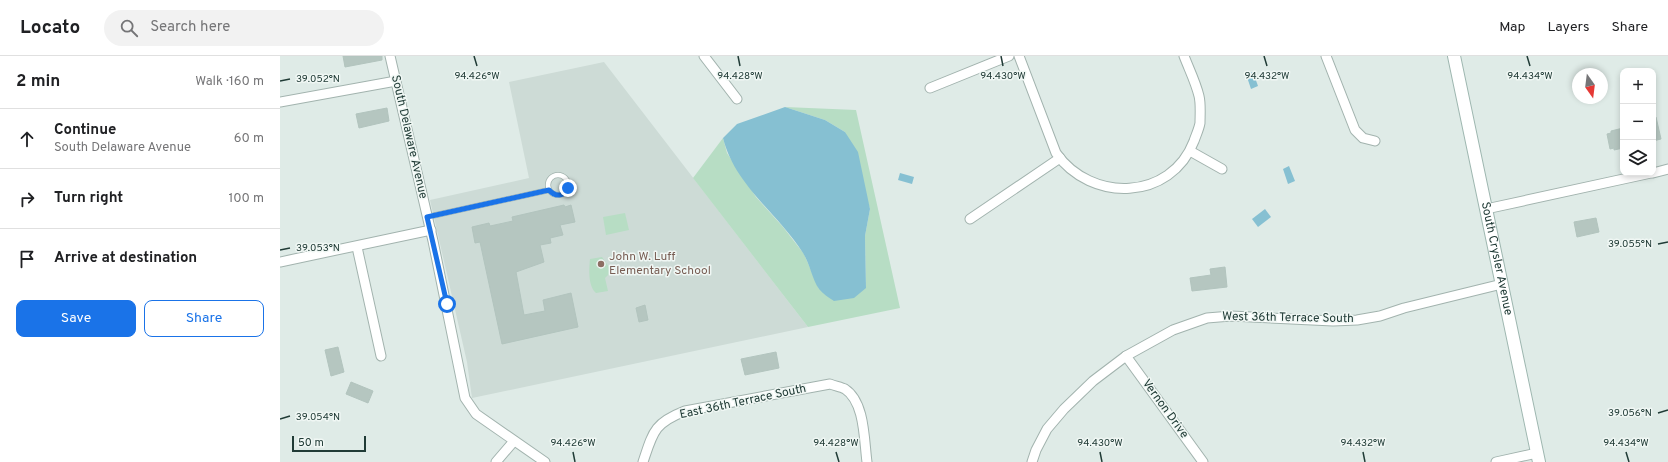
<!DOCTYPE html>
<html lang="en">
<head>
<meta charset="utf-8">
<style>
	body { margin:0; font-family:Overpass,sans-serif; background:#f2f2f2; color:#202124 }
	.controls { position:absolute; right:12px; top:12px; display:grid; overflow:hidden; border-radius:8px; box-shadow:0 2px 6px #0003 }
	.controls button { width:36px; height:36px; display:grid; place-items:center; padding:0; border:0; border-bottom:1px solid #e0e0e0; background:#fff; color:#202124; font:20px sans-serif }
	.compass { position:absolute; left:1292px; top:12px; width:36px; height:36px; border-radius:50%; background:#fff; box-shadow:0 2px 6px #0003; rotate:166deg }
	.scale { position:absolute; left:12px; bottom:10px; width:74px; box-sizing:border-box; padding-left:4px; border:2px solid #203b36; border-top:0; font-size:11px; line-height:14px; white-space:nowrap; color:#203b36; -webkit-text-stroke:3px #f0f7f4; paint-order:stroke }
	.stop { position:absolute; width:12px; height:12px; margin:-9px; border:3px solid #1a73e8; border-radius:50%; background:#fff }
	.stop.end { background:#1a73e8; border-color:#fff; box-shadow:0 1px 4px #0008 }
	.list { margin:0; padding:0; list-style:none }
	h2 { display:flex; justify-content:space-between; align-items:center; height:52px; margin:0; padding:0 16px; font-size:17px }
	h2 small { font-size:13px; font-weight:400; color:#757577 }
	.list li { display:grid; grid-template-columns:26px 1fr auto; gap:12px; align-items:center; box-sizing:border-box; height:60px; padding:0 16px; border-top:1px solid #e0e0e0 }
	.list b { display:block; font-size:15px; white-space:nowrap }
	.list p { margin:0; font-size:13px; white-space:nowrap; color:#757577 }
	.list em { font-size:13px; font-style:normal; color:#757577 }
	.actions { display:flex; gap:8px; padding:12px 16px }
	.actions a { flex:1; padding:9px 0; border:1px solid #1a73e8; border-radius:8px; text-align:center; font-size:14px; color:#1a73e8 }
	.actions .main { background:#1a73e8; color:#fff }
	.icon { flex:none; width:22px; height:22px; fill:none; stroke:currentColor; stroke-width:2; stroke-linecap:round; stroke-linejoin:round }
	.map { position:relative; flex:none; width:1388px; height:406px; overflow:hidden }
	header { display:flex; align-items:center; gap:24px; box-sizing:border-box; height:56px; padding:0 20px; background:#fff; border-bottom:1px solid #e0e0e0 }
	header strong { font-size:19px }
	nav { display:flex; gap:22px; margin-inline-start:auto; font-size:14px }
	.search { width:280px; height:36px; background:#f2f2f2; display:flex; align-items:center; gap:10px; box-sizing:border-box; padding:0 14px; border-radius:22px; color:#757577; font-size:15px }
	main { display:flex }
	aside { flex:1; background:#fff }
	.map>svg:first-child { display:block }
</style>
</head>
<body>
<header>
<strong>Locato</strong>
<div class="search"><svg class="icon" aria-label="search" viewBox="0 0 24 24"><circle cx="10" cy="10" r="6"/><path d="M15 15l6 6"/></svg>Search here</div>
<nav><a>Map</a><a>Layers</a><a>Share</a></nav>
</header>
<main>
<aside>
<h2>2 min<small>Walk · 160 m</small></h2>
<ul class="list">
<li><svg class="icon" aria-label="ahead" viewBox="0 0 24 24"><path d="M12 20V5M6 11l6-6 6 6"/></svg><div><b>Continue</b><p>South Delaware Avenue</p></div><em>60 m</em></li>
<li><svg class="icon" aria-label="right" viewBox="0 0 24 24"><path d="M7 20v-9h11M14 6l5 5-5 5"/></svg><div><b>Turn right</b></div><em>100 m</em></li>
<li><svg class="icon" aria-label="arrive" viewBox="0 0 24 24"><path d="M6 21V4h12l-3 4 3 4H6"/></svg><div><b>Arrive at destination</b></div></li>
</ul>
<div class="actions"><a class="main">Save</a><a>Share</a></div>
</aside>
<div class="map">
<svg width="1388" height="406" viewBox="0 0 1388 406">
	<rect width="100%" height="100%" fill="#dfebe7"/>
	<path fill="#cddbd6" d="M324 6 528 271 192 342 187 306 150 144 249 122 229 26Z"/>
	<g fill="#b7ddc4">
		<path d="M505 51 576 54 620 252 528 271 413 122 443 82 447 97 476 141 503 171 524 198 539 233 586 232 585 180 590 153 565 76 545 64Z"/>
		<path d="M345 157 349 174 326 179 323 161Z"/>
		<path d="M322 201 329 211 330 217 325 222 328 235 316 237C308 230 309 213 310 203Z"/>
	</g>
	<g fill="#86c0d2">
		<path d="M973 16 978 30 971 33 966 18Z"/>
		<path d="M505 51 545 64 565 76 578 96 590 153 585 180 586 232 574 242 554 245C549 242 543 238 539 233 532 223 530 208 523 197 498 157 455 130 443 82L457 68Z"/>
		<path d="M1009 110 1015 125 1008 128 1003 113Z"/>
		<path d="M620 117 634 121 632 128 618 124Z"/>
		<path d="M985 153 991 161 978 171 972 163Z"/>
	</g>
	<g fill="#b5c6c0" stroke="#b2c4be">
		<path d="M63 0H102V4L65 11Z"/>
		<path d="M107 52 109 65 79 72 76 58Z"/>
		<path d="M1373 61H1376L1381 83 1373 85Z"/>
		<path d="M1343 72V92L1334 94V92L1330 93 1327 78 1331 77V75Z"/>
		<path d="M284 149 285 151 291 149 295 166 280 169 283 179 270 182 271 187 260 189 264 206 236 216 244 259 265 255 263 244 291 237 298 271 222 288 200 186 195 187 192 171 209 167 210 170 233 165 232 161Z"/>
		<path d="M1316 162 1319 176 1297 181 1294 166Z"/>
		<path d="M945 211 947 231 912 235 910 222 931 219 930 213Z"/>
		<path d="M365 249 368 264 359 266 356 252Z"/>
		<path d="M58 291 64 316 51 320 45 294Z"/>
		<path d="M496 296 499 312 465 319 461 303Z"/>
		<path d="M71 326 93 335 88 347 66 338Z"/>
	</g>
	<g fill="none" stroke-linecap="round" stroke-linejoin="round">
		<g stroke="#a2b3ae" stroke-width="6">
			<g id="lane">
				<circle cx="278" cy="129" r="10"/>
				<path d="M147 161 269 134"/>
			</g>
		</g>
		<g stroke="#a2b3ae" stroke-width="11">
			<g id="street">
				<path d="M110 0 153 185 185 342 196 358 265 406"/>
				<path d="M424 0 457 43"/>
				<path d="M739 0 776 97C811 147 891 145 914 85 916 79 919 73 920 67 920 59 921 48 919 40 916 27 909 13 904 0"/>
				<path d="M1046 0 1075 74 1083 82 1095 85"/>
				<path d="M650 32 729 0"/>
				<path d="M0 46 116 25"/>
				<path d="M910 95 942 113"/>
				<path d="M1373 117 1388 113"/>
				<path d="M1206 153 1371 117"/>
				<path d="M690 163 780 102"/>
				<path d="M77 191 101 300"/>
				<path d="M0 206 151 174"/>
				<path d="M846 300 923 406"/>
				<path d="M216 406 234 385"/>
				<path d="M363 406C373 376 374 367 405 355L550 328C555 330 561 331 565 333 585 346 584 384 587 406"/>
				<path d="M752 406 756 394 767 373 784 353 813 325 846 300 893 274 927 262 951 260 1053 265 1077 264 1100 260 1124 252 1222 228"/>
				<path d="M1216 406 1257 397"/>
			</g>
		</g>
		<g stroke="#9eb7b0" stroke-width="14">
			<g id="secondary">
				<path id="s1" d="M1174 0 1259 406"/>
			</g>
		</g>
		<use href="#lane" stroke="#fff" stroke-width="4.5"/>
		<use href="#street" stroke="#fff" stroke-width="9"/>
		<use href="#secondary" stroke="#fff" stroke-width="12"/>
	</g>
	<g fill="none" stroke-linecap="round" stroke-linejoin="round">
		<path stroke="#1a73e8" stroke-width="5" d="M167 248 147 161 269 134C275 141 284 141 288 132"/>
	</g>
	<path fill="none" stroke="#203b36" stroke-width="1.5" d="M194 0 197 10M458 0 460 10M721 0 723 10M984 0 987 10M1247 0 1250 10M0 25 10 23M1378 188 1388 186M0 194 10 192M1378 357 1388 354M0 363 10 360M293 396 295 406M556 396 559 406M820 396 822 406M1083 396 1085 406M1346 396 1349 406"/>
	<circle fill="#8d6e63" stroke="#f0f7f4" stroke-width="1.5" cx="321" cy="208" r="4"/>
	<g text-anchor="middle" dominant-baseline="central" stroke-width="3" stroke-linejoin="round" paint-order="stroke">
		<g font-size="12" fill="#203b36" stroke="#f0f7f4">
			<text transform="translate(129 81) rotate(77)">South Delaware Avenue</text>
			<text stroke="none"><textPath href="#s1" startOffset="207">South Crysler Avenue</textPath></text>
			<text transform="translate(1008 262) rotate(1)">West 36th Terrace South</text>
			<text transform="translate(463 346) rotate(-12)">East 36th Terrace South</text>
			<text transform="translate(885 353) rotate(54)">Vernon Drive</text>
		</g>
		<g font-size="12" fill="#785e54" stroke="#f0f7f4" text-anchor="start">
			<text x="329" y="201">John W. Luff<tspan x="329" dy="14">Elementary School</tspan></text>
		</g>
	</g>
	<g font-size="10" text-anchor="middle" fill="#203b36" stroke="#f0f7f4" stroke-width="3" stroke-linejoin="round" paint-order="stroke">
		<text x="197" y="23">94.426°W</text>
		<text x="460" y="23">94.428°W</text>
		<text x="723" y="23">94.430°W</text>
		<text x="987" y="23">94.432°W</text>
		<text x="1250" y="23">94.434°W</text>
		<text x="38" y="26">39.052°N</text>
		<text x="1350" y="191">39.055°N</text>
		<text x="38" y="195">39.053°N</text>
		<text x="1350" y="360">39.056°N</text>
		<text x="38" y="364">39.054°N</text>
		<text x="293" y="390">94.426°W</text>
		<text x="556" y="390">94.428°W</text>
		<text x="820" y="390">94.430°W</text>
		<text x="1083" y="390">94.432°W</text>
		<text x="1346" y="390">94.434°W</text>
	</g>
</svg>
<div class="controls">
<button>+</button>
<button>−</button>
<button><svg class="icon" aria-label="layers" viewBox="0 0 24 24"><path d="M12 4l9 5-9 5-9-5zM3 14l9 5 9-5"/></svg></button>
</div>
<svg class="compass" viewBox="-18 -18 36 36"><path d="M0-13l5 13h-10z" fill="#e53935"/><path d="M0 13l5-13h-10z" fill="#757577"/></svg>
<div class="scale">50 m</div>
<div class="stop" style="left:167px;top:248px"></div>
<div class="stop end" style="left:288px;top:132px"></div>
</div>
</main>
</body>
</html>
